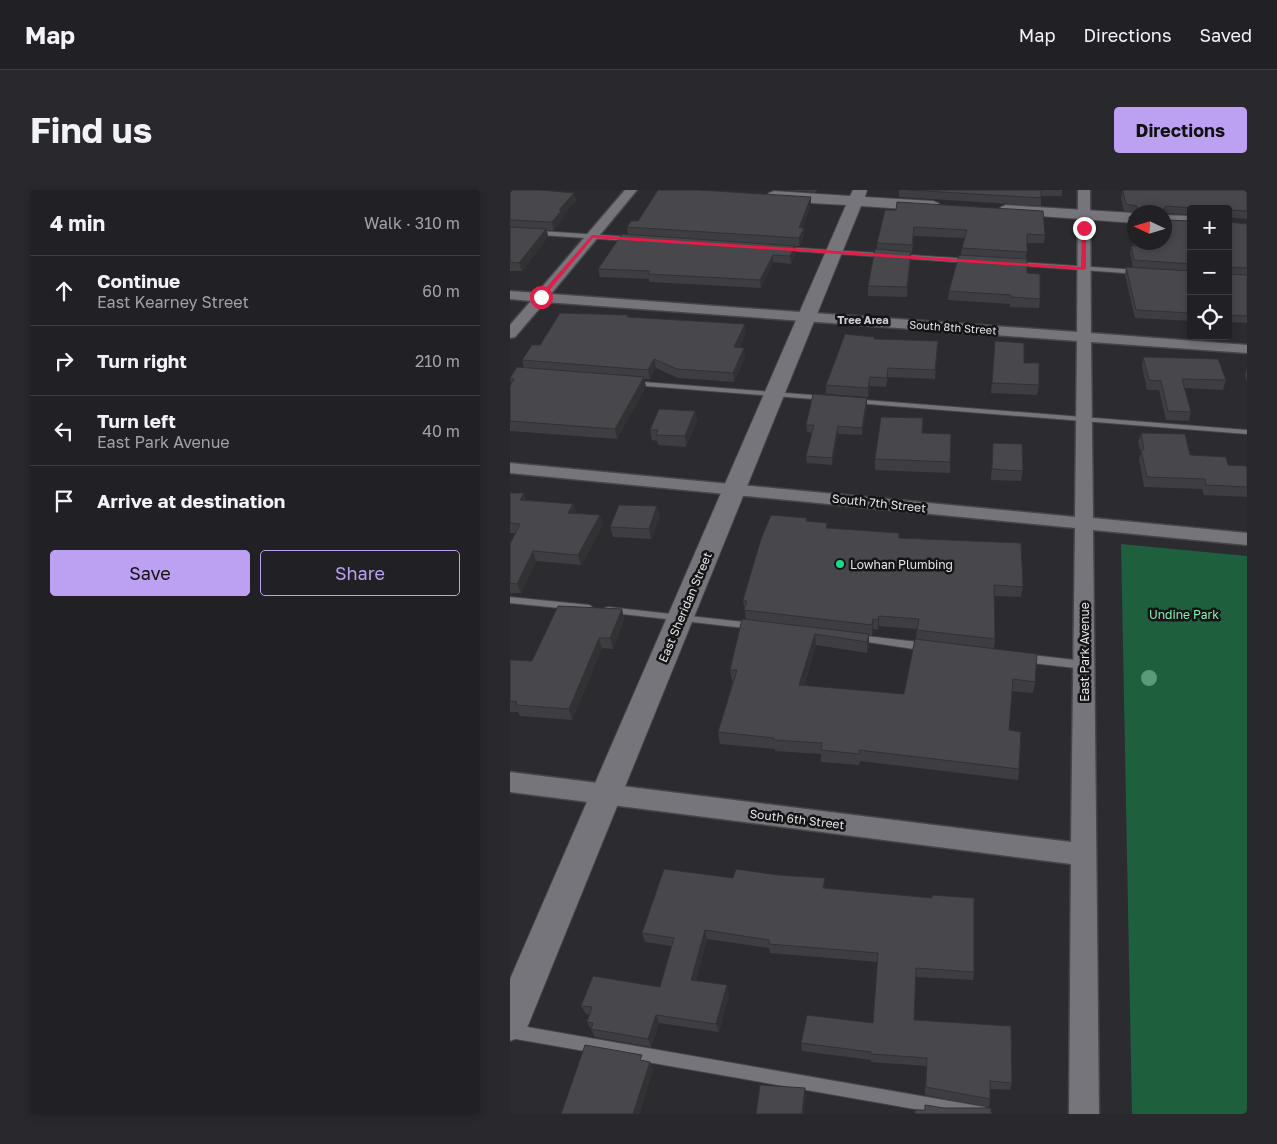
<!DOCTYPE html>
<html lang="en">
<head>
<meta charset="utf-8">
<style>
	body { margin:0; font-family:"Golos Text",sans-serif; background:#29282c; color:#f1f3f6 }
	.controls { position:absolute; right:15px; top:15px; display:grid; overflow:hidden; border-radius:5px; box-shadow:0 2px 8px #0003 }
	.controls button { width:45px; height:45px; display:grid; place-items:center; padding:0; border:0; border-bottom:1px solid #3e3e41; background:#212024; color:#f1f3f6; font:25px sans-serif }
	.compass { position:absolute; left:617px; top:15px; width:45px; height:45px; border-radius:50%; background:#212024; box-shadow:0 2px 8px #0003; rotate:274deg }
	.stop { position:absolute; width:15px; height:15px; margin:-11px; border:4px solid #e11d48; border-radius:50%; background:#fff }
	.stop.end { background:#e11d48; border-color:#fff; box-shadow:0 1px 5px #0008 }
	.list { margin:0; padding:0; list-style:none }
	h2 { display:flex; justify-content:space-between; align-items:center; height:65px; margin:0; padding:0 20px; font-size:21px }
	h2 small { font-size:16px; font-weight:400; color:#a2a3a6 }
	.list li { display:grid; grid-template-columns:32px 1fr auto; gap:15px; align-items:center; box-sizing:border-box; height:70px; padding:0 20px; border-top:1px solid #3e3e41 }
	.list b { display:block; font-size:19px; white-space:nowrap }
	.list p { margin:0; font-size:16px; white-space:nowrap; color:#a2a3a6 }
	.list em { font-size:16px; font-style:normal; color:#a2a3a6 }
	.actions { display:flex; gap:10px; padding:15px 20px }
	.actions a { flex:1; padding:11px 0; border:1px solid #bca0f2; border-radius:5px; text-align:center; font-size:18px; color:#bca0f2 }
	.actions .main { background:#bca0f2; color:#111 }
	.icon { flex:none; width:28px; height:28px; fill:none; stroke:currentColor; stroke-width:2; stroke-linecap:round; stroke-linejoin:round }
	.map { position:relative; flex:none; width:737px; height:924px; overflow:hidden; border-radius:5px }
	header { display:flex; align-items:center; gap:30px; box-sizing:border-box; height:70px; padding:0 25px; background:#212024; border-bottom:1px solid #3e3e41 }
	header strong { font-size:24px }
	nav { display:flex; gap:28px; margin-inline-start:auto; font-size:18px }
	.intro { display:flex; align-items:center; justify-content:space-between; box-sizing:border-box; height:120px; padding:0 30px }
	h1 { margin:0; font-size:35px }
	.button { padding:12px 22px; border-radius:5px; background:#bca0f2; color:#111; font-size:18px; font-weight:700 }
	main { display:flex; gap:30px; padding:0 30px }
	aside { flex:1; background:#212024; border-radius:5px; box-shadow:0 2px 8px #0003 }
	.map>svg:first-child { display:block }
</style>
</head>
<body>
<header>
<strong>Map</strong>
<nav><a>Map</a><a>Directions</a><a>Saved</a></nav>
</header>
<div class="intro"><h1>Find us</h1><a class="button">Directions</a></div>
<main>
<aside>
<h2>4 min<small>Walk · 310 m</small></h2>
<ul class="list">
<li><svg class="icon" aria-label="ahead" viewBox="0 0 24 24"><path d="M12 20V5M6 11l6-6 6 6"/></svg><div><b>Continue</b><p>East Kearney Street</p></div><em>60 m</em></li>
<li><svg class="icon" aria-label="right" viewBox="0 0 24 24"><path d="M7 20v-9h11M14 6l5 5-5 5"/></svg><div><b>Turn right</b></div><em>210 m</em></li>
<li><svg class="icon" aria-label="left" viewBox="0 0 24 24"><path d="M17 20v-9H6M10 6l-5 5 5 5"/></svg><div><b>Turn left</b><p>East Park Avenue</p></div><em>40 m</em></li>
<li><svg class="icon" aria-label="arrive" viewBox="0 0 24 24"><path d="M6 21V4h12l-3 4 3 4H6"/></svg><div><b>Arrive at destination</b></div></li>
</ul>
<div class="actions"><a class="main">Save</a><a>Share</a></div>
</aside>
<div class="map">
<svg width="737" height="924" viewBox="0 0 737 924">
	<rect width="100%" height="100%" fill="#2c2b30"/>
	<path fill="#1e5f3e" d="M611 354 737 366V924H622Z"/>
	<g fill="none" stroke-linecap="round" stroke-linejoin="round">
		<g stroke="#46464a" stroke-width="2">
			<g id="lane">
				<path d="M0 39 121 47 124 49 121 51 0 43Z"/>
				<path d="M273 57 461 69 464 71 461 73 271 60 270 59Z"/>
				<path d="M505 72 628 80 631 82 628 84 503 75V73Z"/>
				<path d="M120 191 315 206 319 208 315 210 123 195H120Z"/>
				<path d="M342 209 737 240V244L345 213H342Z"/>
				<path d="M0 407 79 415 84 418 79 421 0 413Z"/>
				<path d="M98 417 243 433 248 436 243 439 95 422 93 420 95 418Z"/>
				<path d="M347 445 417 453 422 457 417 461 344 450 342 448Z"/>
				<path d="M513 464 574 471 579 475 574 479 513 472 508 468Z"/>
				<path d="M0 834 474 917 479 919 481 924H433L0 848Z"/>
			</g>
		</g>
		<g stroke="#46464a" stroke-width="3">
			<path id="street" d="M115 0H127L41 104 567 142 568 0H580L581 143 737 155V163L581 152 583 328 737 343V355L583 340 589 924H559L561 674 0 602V582L561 652 565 338 0 283V273L565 327 567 151 35 112 5 147 0 148V135L21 111 0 109V101L27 103Z"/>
		</g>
		<g stroke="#46464a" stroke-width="2">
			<g id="secondary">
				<path d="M343 0H357L355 7 423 11 428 13 431 16 428 19 423 21 351 16 19 833 13 846 0 851V789L336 15 264 11 259 9 256 6 259 3 264 1 340 6Z"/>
				<path d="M496 15 624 23V33L491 23 488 20 491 17Z"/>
				<path d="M654 25 681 26V36L654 35Z"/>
			</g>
		</g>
		<use href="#lane" fill="#76757b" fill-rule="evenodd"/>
		<use href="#street" fill="#76757b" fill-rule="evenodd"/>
		<use href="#secondary" fill="#76757b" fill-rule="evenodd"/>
	</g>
	<circle fill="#5a9b79" cx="639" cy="488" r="8"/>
	<g fill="#3e3d41" fill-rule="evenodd">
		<path d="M0 0H35L64 3 66 11 53 25 54 28 44 40H37L38 47 12 81H0Z"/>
		<path d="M269 0H307L306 2Z"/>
		<path d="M389 0H552V6H531V16L389 7Z"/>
		<path d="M613 0H737V29L718 27V32L737 34V133L718 132V19H681V25L654 23V22L624 23 614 21 611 9Z"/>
		<path d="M301 15 292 38H294V46L289 56H285L286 63 281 74 263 72 251 98 140 92 139 89 90 87 88 79 118 45 117 37 128 31Z"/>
		<path d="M375 20 535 45 534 53H517L516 69 517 83 530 109 529 118 500 117V114L438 110 439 101 451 65 452 58 455 48 404 46 402 63H401L397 107 358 106V96L367 59V53Z"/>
		<path d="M619 27H624V52H654L655 30 681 31V81L623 77 620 63 621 56H624L618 35Z"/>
		<path d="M616 77 681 81V131L625 128 615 85Z"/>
		<path d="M118 125V127L236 143 229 158 235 167 224 192 168 188 146 178 140 189H134L136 197 107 249 0 241V196L1 195 0 188 14 178 12 170 30 155Z"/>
		<path d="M364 149 428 151 425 189 378 187 376 197 360 196 358 207 316 204V195Z"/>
		<path d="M485 151 514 173 529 195 527 205 481 203Z"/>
		<path d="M633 167 716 190 713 200 675 198 681 222 679 231 656 230 649 200H637L632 176Z"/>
		<path d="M737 177V193L735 185Z"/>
		<path d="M357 215 352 245 328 244 322 275 297 273 296 266 302 243 297 242 296 235Z"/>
		<path d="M185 221 187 231 176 257 148 255 147 251 142 250 140 240Z"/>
		<path d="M412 243 441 244 440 283 365 280V269Z"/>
		<path d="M631 243 680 265 718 275 737 276V307L694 305 692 299 634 297 629 269 631 263 628 252Z"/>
		<path d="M483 253 513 281 511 291 481 290Z"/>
		<path d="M0 303H14L16 310 63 314 66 323 90 325 93 335 71 375 26 371 11 403H0V354L6 343H0Z"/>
		<path d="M147 316 150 327 141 349 103 347 100 337Z"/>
		<path d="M297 332 317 333V338L389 348 513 397 511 407 484 406 485 449 484 459 525 492 523 503 502 501 499 540 509 579 508 590 350 571 349 575 311 572V564L265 561V559L210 554 208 542 223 491H222L220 480 236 429 233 410ZM369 436 407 439 406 450 394 504 294 496 306 455 357 463 359 455V445H362L363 439 368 440Z"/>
		<path d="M112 419 114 430 103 459 92 458 62 530 10 526 8 522H0V470L22 471Z"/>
		<path d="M223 688 315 697V699L464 782 463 790 406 787 404 830 502 893 500 900 480 899V909L479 917 415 905 416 876 361 872V870L292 861 291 853 363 833 368 772 260 763 259 758 197 749 186 791 219 804 209 842 149 833 141 857 85 847 77 832 80 825 76 824 71 816 150 797 162 756 135 752 132 743Z"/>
	</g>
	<g fill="#323235">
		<path d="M64 3 66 11 53 25 54 28 44 40 42 32 49 20Z"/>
		<path d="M301 7V15L289 46V38Z"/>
		<path d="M294 38V46L289 56V48Z"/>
		<path d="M36 39 38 47 12 81 9 73Z"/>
		<path d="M285 56 286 63 281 74 280 66Z"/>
		<path d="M401 62V71L397 107V97Z"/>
		<path d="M263 65V72L251 98 250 90Z"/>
		<path d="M235 134 236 143 225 167 224 157Z"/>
		<path d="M234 158 235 167 224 192 223 183Z"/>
		<path d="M144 169 146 178 140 189 138 180Z"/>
		<path d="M378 178V187L376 197 377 188Z"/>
		<path d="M134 187 136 197 107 249 105 239Z"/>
		<path d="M360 187V196L358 207V198Z"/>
		<path d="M357 208V215L352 245V238Z"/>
		<path d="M185 221 187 231 176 257 175 246Z"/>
		<path d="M328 236V244L322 275V268Z"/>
		<path d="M14 303 17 313 10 310Z"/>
		<path d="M63 314 66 324 58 323Z"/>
		<path d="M147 316 150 327 141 349 139 339Z"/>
		<path d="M90 325 93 335 71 375 68 365Z"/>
		<path d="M23 361 26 371 11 403 7 394Z"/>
		<path d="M112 419 114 430 103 459 100 448Z"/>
		<path d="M369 426V436L368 440V430Z"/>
		<path d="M363 429V439L362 445V435Z"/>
		<path d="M305 444 306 455 290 507 289 495Z"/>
		<path d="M359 444V455L357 463V452Z"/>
		<path d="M89 448 92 458 62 530 59 519Z"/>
		<path d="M195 740 197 749 184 799 181 790Z"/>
		<path d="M217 795 219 804 209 842 206 834Z"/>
		<path d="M146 825 149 833 141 857 138 849Z"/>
		<path d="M140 872 143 880 130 924H123Z"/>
		<path d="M295 898 296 906 294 924H292Z"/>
	</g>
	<g fill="#48474c" stroke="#323235">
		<path d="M0 0H30L64 3 49 20H52L42 32 0 30Z"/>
		<path d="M148 0H189L301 7 289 38H294L289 48 117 37 121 31H128Z"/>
		<path d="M399 0H531V8Z"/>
		<path d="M613 0H737V21L719 20 718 32 737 34V78L719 77 720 84 737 85V126L718 125V19H684V18L656 16 654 18V22H627V16L616 14 613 2Z"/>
		<path d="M387 12 533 21 535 45 517 44V62L452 58 457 40 404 37 402 55 367 53 375 20H386Z"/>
		<path d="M619 27H624V47Z"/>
		<path d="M654 29 655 30 681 31V74L624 70 621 56H627L626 52H654Z"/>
		<path d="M0 37 36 39 9 73 0 72Z"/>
		<path d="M112 44 285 56 280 66 263 65 250 90 138 84 140 81 88 79Z"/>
		<path d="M365 59 401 62 397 97 358 96Z"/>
		<path d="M449 65 517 69V83L530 84V109L501 107V105L439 101Z"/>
		<path d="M616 77 681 81V123L626 120Z"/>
		<path d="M50 123 118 125 117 127 235 134 224 157 234 158 223 183 167 179 144 169 138 180 12 170 22 155H30Z"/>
		<path d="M335 144 364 147V149L428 151 425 180 378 178 377 188 360 187 358 198 316 195Z"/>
		<path d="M485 151 514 153V173H529V195L482 193Z"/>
		<path d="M633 167 708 169 716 190 672 189 681 222 658 221 651 191 639 190Z"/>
		<path d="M7 177 134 187 105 239 0 231V196L4 189H0V188Z"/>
		<path d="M303 204 357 208 352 238 328 236 322 268 296 266 304 235H296Z"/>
		<path d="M149 219 185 221 175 246 146 245 148 240H140Z"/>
		<path d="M371 227 413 228 412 243 441 244 440 272 365 269Z"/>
		<path d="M631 243 675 244 680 265 716 267 718 275 737 276V297L696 295 695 289 637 287 631 260H634Z"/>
		<path d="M483 253 512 254 513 281 482 279Z"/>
		<path d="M0 303H14L10 310 63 314 58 323 90 325 68 365 23 361 7 394 0 393V354L10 334 0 333Z"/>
		<path d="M109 315 147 316 139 339 100 337Z"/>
		<path d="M261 325 297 328 296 331 317 333 316 338 389 343V348L511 353 513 397 484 395 485 449 407 440 409 429 369 426 368 430 363 429 362 435 234 420 237 411 233 410 251 349Z"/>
		<path d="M48 416 112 419 100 448H89L59 519 6 515 7 512 0 511V470L22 471Z"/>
		<path d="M232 429 359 444 357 452 305 444 289 495 394 504 405 449 527 464 525 492 503 489 499 540 511 542 509 579 349 560V564L311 560 312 553 264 550V548L208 542 227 480H220Z"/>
		<path d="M154 679 223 688 226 679 268 685 315 688 313 698 422 708V705L464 708V782L406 778 404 830 501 836 502 893 480 891V909L416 897 417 868 361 864V862L291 853 297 825 363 833 368 763 259 754V750L195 740 181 790 217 795 206 834 146 825 138 849 81 839 83 833 77 832 82 817 71 816 83 786 150 797 164 748 132 743Z"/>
		<path d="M75 855 132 865 130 870 140 872 123 924H51Z"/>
		<path d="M250 895 295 898 292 924H246Z"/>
		<path d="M415 915 434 918H481V924H405V920H415Z"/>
	</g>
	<path fill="#e11d48" d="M572 37 576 38V78L574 80 83 48 33 108 28 107 82 45 571 77Z"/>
	<circle fill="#1cd988" stroke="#141416" stroke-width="2" cx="330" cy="374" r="5"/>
	<g text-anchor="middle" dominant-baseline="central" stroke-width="5" stroke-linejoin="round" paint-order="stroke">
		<g font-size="11" font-weight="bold" fill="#cccbd1" stroke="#141416">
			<text x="353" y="129">Tree Area</text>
		</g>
		<g font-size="11" fill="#e5e5e8" stroke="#141416">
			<text transform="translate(443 137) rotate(4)">South 8th Street</text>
		</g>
		<g font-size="12" fill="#e5e5e8" stroke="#141416">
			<text transform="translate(369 313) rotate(6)">South 7th Street</text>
			<text transform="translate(175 417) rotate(-67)">East Sheridan Street</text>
			<text transform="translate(574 462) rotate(-90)">East Park Avenue</text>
			<text transform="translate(287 629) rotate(7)">South 6th Street</text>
		</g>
		<g font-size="12" fill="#e5e5e8" stroke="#141416" text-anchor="start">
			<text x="340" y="374">Lowhan Plumbing</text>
		</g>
		<g font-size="12" fill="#7ff6b4" stroke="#141416">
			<text x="674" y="424">Undine Park</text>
		</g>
	</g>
</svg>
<div class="controls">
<button>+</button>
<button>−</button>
<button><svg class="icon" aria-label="locate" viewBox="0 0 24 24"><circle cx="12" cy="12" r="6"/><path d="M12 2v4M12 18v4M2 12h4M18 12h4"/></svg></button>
</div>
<svg class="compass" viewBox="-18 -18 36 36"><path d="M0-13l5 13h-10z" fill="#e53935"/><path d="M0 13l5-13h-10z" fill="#a2a3a6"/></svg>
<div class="stop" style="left:31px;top:107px"></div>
<div class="stop end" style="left:574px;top:38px"></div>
</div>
</main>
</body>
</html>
